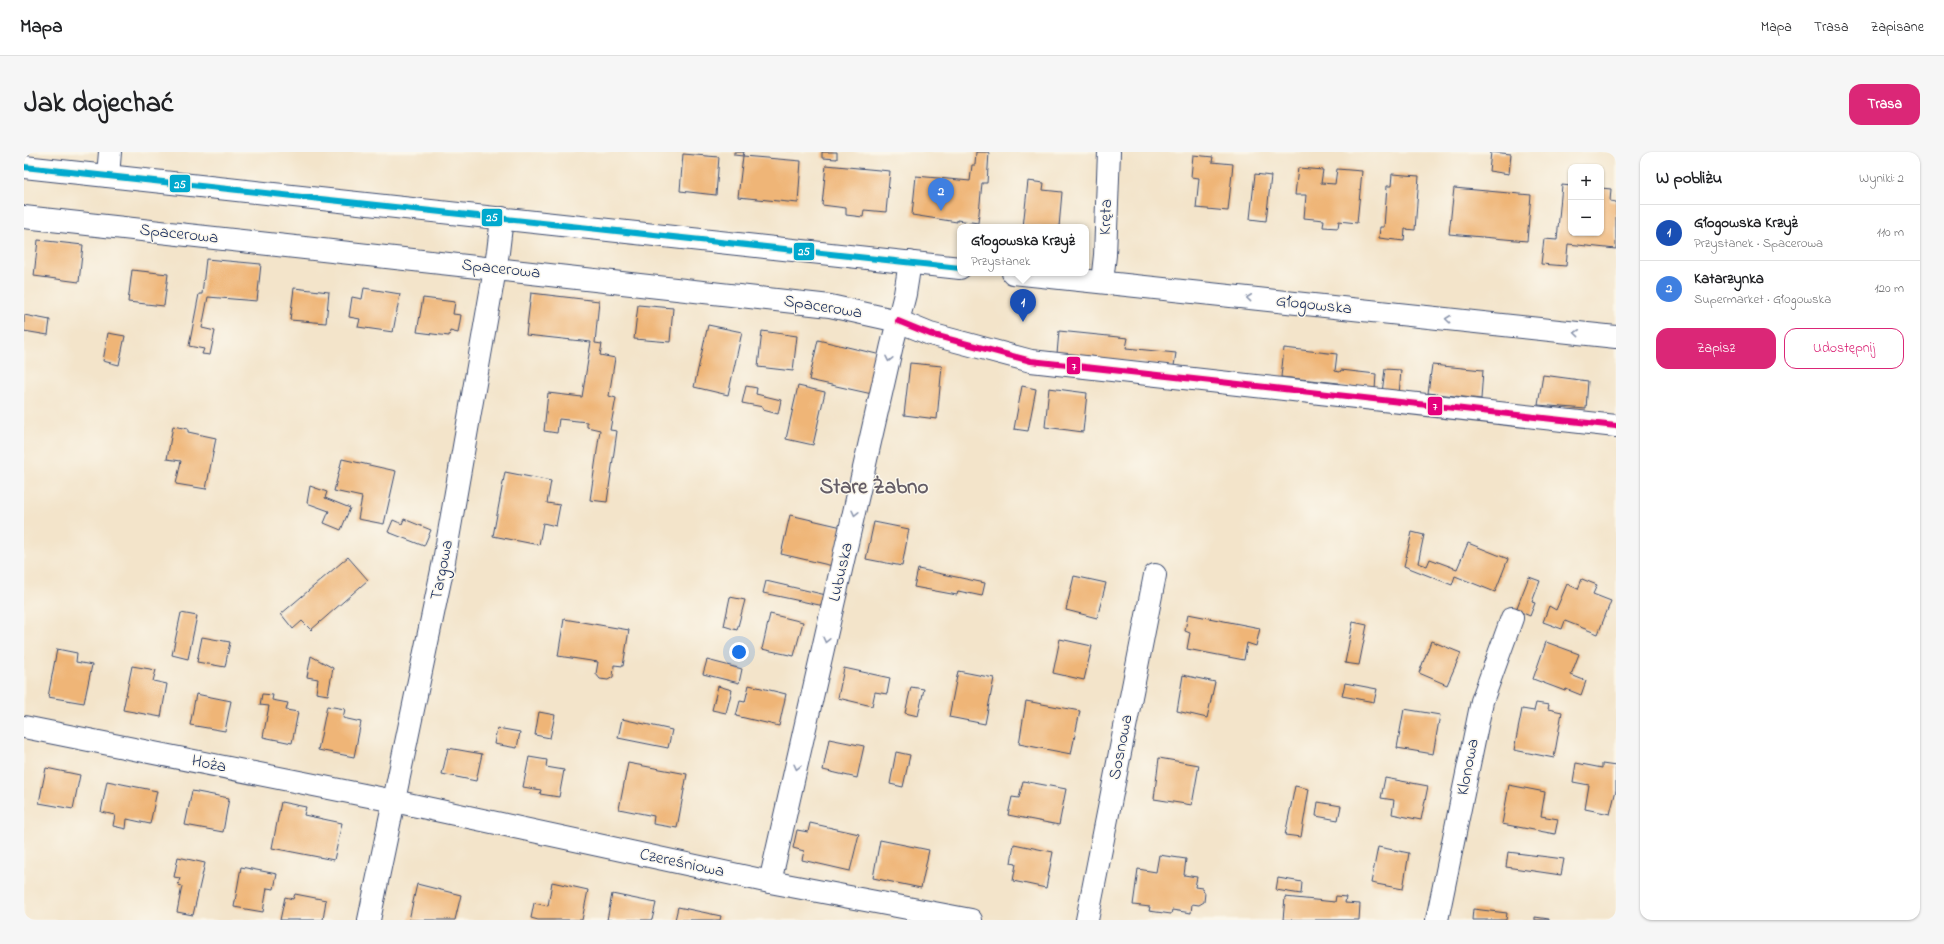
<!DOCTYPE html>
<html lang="pl">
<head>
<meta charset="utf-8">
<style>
	body { margin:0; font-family:"Indie Flower",sans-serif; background:#f6f6f6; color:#202124 }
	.controls { position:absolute; right:12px; top:12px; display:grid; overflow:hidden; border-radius:8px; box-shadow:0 1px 3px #0004 }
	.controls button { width:36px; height:36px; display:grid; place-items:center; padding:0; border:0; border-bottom:1px solid #e0e0e0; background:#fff; color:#202124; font:20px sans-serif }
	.you { position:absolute; left:715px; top:500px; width:14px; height:14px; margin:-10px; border:3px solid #fff; border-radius:50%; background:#1a73e8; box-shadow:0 0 0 6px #1a73e833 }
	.badge { display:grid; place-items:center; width:26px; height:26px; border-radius:50%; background:#db2777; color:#fff; font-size:13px; font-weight:700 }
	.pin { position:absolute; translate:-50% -33px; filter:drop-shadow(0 1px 2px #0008) }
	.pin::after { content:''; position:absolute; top:21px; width:14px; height:12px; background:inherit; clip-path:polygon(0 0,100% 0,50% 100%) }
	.popup { position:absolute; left:933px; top:72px; width:132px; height:52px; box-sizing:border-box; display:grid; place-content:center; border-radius:8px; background:#fff; filter:drop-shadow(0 1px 3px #0005); font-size:13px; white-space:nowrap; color:#757577 }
	.popup b { font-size:15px; color:#202124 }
	.popup::after { content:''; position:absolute; left:50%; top:100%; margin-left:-8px; border:8px solid transparent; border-top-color:#fff }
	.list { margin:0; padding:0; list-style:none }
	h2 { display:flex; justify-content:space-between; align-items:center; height:52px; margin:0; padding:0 16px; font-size:17px }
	h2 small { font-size:13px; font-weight:400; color:#757577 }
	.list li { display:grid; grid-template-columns:26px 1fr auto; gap:12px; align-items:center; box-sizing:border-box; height:56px; padding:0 16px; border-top:1px solid #e0e0e0 }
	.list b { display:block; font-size:15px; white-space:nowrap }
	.list p { margin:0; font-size:13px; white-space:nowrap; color:#757577 }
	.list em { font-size:13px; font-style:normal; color:#757577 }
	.actions { display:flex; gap:8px; padding:12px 16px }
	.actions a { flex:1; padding:9px 0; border:1px solid #db2777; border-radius:12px; text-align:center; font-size:14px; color:#db2777 }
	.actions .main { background:#db2777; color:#fff }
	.map { position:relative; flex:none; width:1592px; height:768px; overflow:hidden; border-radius:12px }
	header { display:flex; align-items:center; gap:24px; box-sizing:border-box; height:56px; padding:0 20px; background:#fff; border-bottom:1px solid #e0e0e0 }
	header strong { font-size:19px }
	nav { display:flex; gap:22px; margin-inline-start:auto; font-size:14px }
	.intro { display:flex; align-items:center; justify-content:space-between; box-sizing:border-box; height:96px; padding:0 24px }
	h1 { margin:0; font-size:28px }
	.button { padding:10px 18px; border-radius:12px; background:#db2777; color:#fff; font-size:14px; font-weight:700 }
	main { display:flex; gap:24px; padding:0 24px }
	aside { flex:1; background:#fff; border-radius:12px; box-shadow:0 1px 3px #0004 }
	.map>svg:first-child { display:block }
</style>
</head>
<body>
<header>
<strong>Mapa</strong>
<nav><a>Mapa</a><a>Trasa</a><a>Zapisane</a></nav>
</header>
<div class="intro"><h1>Jak dojechać</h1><a class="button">Trasa</a></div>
<main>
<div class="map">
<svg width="1592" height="768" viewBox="0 0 1592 768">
	<rect width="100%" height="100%" fill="#fbf7ec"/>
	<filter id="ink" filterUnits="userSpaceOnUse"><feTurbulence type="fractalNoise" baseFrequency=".025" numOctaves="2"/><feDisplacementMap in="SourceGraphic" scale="8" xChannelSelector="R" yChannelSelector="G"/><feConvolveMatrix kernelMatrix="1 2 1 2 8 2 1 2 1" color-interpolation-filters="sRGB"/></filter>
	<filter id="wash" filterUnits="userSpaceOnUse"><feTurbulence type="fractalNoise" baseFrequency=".012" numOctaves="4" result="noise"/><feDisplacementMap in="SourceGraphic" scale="16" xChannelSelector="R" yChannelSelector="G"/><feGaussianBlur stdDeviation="0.9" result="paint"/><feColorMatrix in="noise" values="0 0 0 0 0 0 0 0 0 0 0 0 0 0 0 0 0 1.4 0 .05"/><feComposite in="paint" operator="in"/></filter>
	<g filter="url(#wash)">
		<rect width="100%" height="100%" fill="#f3e4ca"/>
		<g id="blocks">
			<g fill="#efb577">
				<path d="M710 0H720L719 4 710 3Z"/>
				<path d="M798 0H813V7L798 6Z"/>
				<path d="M952 0H965L963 31H958L954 71 933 68V70L888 63 892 24 946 29 948 13H951Z"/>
				<path d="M1467 0 1487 2 1485 22 1465 19Z"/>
				<path d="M659 2 695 5 692 43 656 39Z"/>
				<path d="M1169 3 1189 5 1188 10 1209 12 1204 59 1172 56 1175 26 1167 25Z"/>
				<path d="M719 4 777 9 774 51 714 45Z"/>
				<path d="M802 13 866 19 862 60 840 58 839 65 822 63V56L798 53Z"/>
				<path d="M1274 16 1299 18 1297 31 1311 32 1313 17 1338 19 1333 71 1315 69 1314 76 1299 75 1300 68 1280 66 1282 43H1271Z"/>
				<path d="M1231 22 1247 24 1242 69 1226 67Z"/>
				<path d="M1368 22 1395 24 1391 78 1381 77 1380 89 1355 86 1356 75H1360L1363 34H1367Z"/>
				<path d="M1004 29 1020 31 1019 38 1038 40 1035 75H999Z"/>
				<path d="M1538 33 1547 34V81H1577V36L1587 37 1586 49 1592 50V97L1544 92 1542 114 1517 112 1520 87 1533 88Z"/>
				<path d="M1430 36 1507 43 1503 89 1425 82Z"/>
				<path d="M14 88 59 93 55 130 10 124Z"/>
				<path d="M182 107 237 112 233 149 184 145 178 176 191 179 186 203 178 202 180 197 165 194 175 142H178Z"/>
				<path d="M108 118 144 122 140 154 104 150Z"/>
				<path d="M270 136 305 140 302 171 266 168Z"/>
				<path d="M340 136 376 142 369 180 334 175 336 167 325 165 328 145 338 147Z"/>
				<path d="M507 141 575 149 571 191 578 192 576 203 591 206 585 244 592 246 586 278 593 279 583 350 566 348 576 278 563 275V270L535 267 533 281 520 279 524 241 558 245 567 190 502 183Z"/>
				<path d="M399 146 431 150 429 162 437 163 434 181 426 179 425 184 393 180Z"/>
				<path d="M614 153 649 156 646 190 610 187Z"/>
				<path d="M0 163 26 168 24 183 0 179Z"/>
				<path d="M684 173 718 180 704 243 670 235Z"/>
				<path d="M738 179 773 184 769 219 734 215Z"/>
				<path d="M1035 179 1104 186 1102 196 1152 201 1150 214 1033 202Z"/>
				<path d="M84 181 101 184 95 213 79 209Z"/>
				<path d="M794 188 857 203 848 242 785 228Z"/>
				<path d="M1260 196 1313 202 1311 219 1316 220 1317 218 1352 222 1351 238 1315 234V231L1257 225Z"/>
				<path d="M886 211 918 214 913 267 880 263Z"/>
				<path d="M1408 213 1459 218 1457 247 1404 241Z"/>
				<path d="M1361 217 1377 218 1375 243 1358 241Z"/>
				<path d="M1519 223 1564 229 1562 257 1514 253Z"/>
				<path d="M722 234 733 236 732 242 757 248 754 262 739 258V255L718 251Z"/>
				<path d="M774 234 801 240 789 293 762 287Z"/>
				<path d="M998 234 1012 237 1004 279 990 277Z"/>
				<path d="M1025 236 1063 241 1059 280 1021 275Z"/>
				<path d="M149 274 164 277V280L192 286 182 337 152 332 157 309 143 307Z"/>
				<path d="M318 307 372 319 360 372 334 367 338 345 310 339Z"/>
				<path d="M481 320 527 329 523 351 536 353 532 374 519 371 515 393 469 384Z"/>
				<path d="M286 334 303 340 301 346 326 356 317 378 300 371 305 359 283 351Z"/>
				<path d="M766 363 818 375 809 414 757 402Z"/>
				<path d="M380 367 407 378 400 394 364 380 369 368 378 372Z"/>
				<path d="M850 370 885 377 878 414 842 407Z"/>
				<path d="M1388 380 1400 383 1394 411 1403 414 1406 407 1433 417 1444 391 1484 407 1471 440 1431 424 1428 433 1380 414Z"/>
				<path d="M324 405 344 428 287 478 278 469 269 477 257 462Z"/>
				<path d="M894 417 961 431 958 444 934 439 933 443 890 435Z"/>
				<path d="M1050 424 1082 431 1073 466 1042 458Z"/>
				<path d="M1505 425 1516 429 1508 450 1511 451 1506 464 1492 458Z"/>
				<path d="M1558 427 1573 433 1569 442 1587 449 1574 482 1541 469 1538 477 1519 470 1525 454 1532 458 1543 432 1554 437Z"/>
				<path d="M742 429 802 443 800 454 739 441Z"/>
				<path d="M706 445 721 448 713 478 700 474Z"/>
				<path d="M157 461 173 464 164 507 148 503Z"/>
				<path d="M746 462 779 470 770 504 738 497Z"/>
				<path d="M1164 462 1236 476 1232 494 1223 491 1220 508 1163 497 1166 481 1161 479Z"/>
				<path d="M540 467 605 478 599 514 590 513 589 525 584 528 576 527 572 522 574 510 534 504Z"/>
				<path d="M1329 470 1343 473 1335 513 1321 511Z"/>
				<path d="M178 485 206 490 201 515 173 510Z"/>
				<path d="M1036 487 1068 494 1060 528 1029 521Z"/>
				<path d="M1407 489 1437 501 1423 533 1395 521Z"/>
				<path d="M1522 490 1555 502 1547 523 1562 529 1557 543 1542 537 1541 539 1509 527Z"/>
				<path d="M33 497 53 501 52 510 68 513 60 551 24 545Z"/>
				<path d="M287 504 309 516 304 543 292 541 294 527 283 525Z"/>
				<path d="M683 508 718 517 715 531 679 522Z"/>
				<path d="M108 514 132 518 129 529 143 532 137 565 99 558Z"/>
				<path d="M820 516 866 526 863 542 851 540 848 554 814 546Z"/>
				<path d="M934 519 970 526 961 572 925 565Z"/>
				<path d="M1159 523 1191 530 1183 566 1153 559Z"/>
				<path d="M1321 531 1353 537 1350 550 1318 544Z"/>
				<path d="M725 533 762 542 755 574 712 564 716 549 721 550Z"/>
				<path d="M694 534 708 538 702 561 688 558Z"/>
				<path d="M887 535 900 537 894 564 881 561Z"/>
				<path d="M172 542 207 549 201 579 166 573Z"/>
				<path d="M238 542 249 543 248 548 264 551 262 558 274 560 268 591 239 585 245 554 236 553Z"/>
				<path d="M1002 549 1056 559 1047 602 995 592Z"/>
				<path d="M1512 551 1525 553 1524 557 1538 560 1530 606 1490 598 1498 557 1510 559Z"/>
				<path d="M303 554 321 557 319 566 337 570 330 605 294 598Z"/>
				<path d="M1380 557 1416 563 1409 602 1373 596Z"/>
				<path d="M515 560 531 563 526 586 511 583Z"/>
				<path d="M598 567 648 578 644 596 594 586Z"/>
				<path d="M473 576 496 580 493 596 470 592Z"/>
				<path d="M805 587 840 594 833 626 799 618Z"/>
				<path d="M424 596 458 602 452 629 418 622Z"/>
				<path d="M872 600 886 603 879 635 866 632Z"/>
				<path d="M505 605 523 608 522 615 540 618 535 645 516 642 517 638 499 635Z"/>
				<path d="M1135 606 1175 613 1168 653 1130 647Z"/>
				<path d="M604 611 663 622 653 676 629 672 630 664 595 657Z"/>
				<path d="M1552 611 1578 616V612L1592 614V638L1586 662 1561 657 1565 633 1549 630Z"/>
				<path d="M22 616 56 623 49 657 15 651Z"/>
				<path d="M1361 626 1404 634 1397 668 1368 662 1370 648 1357 646Z"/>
				<path d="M83 629 133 639 126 672 103 667 102 677 89 674 91 663 77 660Z"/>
				<path d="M999 629 1042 637 1035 673 984 663 988 645 995 646Z"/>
				<path d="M1485 633 1521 640 1517 664 1534 667 1531 682 1478 672Z"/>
				<path d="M1271 634 1285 637 1277 685 1261 683Z"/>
				<path d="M168 639 205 646 199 680 161 673Z"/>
				<path d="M257 650 282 655 280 663 318 671 310 708 248 696Z"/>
				<path d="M1294 650 1317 654 1314 668 1292 664Z"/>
				<path d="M786 671 835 682 826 719 778 708 780 699 769 696 773 678 784 680Z"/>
				<path d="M856 688 905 698 897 736 849 726Z"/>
				<path d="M990 692 1029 700 1022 736 989 729 992 712 987 711Z"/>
				<path d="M1354 695 1385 701 1379 737 1347 731Z"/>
				<path d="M1484 700 1540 707 1537 723 1482 715Z"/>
				<path d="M1135 703 1162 707 1160 723 1173 725 1171 735 1178 736 1181 741 1180 750 1175 753 1168 752 1167 761 1148 758 1147 762 1125 759 1126 755 1109 753 1114 717 1132 720Z"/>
				<path d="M154 705 181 711 169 763 153 760 158 734 154 733 156 726 150 725Z"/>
				<path d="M217 715 253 722 250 737 243 736 239 760 210 755Z"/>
				<path d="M1254 726 1278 730 1277 742 1252 738Z"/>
				<path d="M528 730 564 738 558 768H514L507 766 510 751 524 754Z"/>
				<path d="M393 732 437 743 431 768H385Z"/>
				<path d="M271 742 302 748 299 768H256L261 745 269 747Z"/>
				<path d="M588 742 632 751 628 768H583Z"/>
				<path d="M1312 744 1322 745 1321 751 1336 752 1335 768H1259L1261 745 1311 750Z"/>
				<path d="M654 755 697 764 696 768H651Z"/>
				<path d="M1449 757 1483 761 1482 768H1448Z"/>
				<path d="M1511 765 1525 767V768H1511Z"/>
			</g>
		</g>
	</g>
	<g filter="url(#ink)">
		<use href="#blocks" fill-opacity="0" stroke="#3b4a6e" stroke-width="1"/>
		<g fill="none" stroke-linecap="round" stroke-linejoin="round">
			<g stroke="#3b4a6e" stroke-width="24">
				<g id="minor">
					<path d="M0 15 936 116"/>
					<path d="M84 24 86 0"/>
					<path d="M0 65 806 154 874 169 906 182 1007 209 1592 274"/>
					<path d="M989 121 1592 185"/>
					<path d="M1078 130 1081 103 1085 0"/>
					<path d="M0 575 370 649 746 730 947 768"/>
					<path d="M746 730 868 193 881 142 886 110"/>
					<path d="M345 768 420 409 474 100 478 66"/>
					<path d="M1063 768 1131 423"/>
					<path d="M1413 768 1458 549 1488 466"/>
				</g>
			</g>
			<use href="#minor" stroke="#fff" stroke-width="22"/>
			<g stroke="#fbf7ec" stroke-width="9">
				<path id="bus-1" d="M0 15 936 116"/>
			</g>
			<g stroke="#fbf7ec" stroke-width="9">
				<path id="bus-2" d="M874 169 906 182 1007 209 1592 274"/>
			</g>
			<use href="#bus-1" stroke="#00a9ce" stroke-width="6"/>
			<use href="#bus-2" stroke="#e5007d" stroke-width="6"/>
		</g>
		<defs><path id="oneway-chevron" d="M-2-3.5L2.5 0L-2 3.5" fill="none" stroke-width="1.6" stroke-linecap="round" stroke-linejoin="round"/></defs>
		<g stroke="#8d97ae">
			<use href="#oneway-chevron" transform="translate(1225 146) rotate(-174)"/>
			<use href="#oneway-chevron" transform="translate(1424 167) rotate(-174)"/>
			<use href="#oneway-chevron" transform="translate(1553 181) rotate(-174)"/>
			<use href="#oneway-chevron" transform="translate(865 207) rotate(102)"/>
			<use href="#oneway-chevron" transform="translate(831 361) rotate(103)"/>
			<use href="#oneway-chevron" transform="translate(802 488) rotate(103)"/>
			<use href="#oneway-chevron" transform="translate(773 615) rotate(103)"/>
		</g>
	</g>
	<g text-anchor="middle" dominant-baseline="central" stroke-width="3" stroke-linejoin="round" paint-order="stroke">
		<g font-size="17" fill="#1b2f5e" stroke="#fbf7ec">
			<text transform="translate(1082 65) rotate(-88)">Kręta</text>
			<text transform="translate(155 82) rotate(6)">Spacerowa</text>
			<text transform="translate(477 117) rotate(6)">Spacerowa</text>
			<text transform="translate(1290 153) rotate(6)">Głogowska</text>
			<text transform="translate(799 155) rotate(9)">Spacerowa</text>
			<text transform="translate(418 418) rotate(-79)">Targowa</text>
			<text transform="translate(817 420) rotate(-77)">Lubuska</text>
			<text transform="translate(1097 595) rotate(-79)">Sosnowa</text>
			<text transform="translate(185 612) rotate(11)">Hoża</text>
			<text transform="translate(1444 615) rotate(-79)">Klonowa</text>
			<text transform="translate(658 711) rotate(12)">Czereśniowa</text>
		</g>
		<g font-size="21" font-weight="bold" fill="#655e67" stroke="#fbf7ec">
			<text x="850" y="336">Stare Żabno</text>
		</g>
	</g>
	<g stroke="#fbf7ec" stroke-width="1.5">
		<rect x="145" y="22" width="22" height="19" rx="4" fill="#00a9ce"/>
		<rect x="457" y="56" width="22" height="19" rx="4" fill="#00a9ce"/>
		<rect x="769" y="90" width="22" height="19" rx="4" fill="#00a9ce"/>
		<rect x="1042" y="204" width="15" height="19" rx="4" fill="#e5007d"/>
		<rect x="1403" y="244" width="16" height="20" rx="4" fill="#e5007d"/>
	</g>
	<g font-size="11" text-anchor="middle" font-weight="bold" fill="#fff">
		<text x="156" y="36">25</text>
		<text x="468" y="69">25</text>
		<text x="780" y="103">25</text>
		<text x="1050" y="218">7</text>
		<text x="1411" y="258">7</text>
	</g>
</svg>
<div class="controls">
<button>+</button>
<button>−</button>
</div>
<div class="you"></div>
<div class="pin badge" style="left:999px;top:170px;background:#1a4fb4">1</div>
<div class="popup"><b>Głogowska Krzyż</b>Przystanek</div>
<div class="pin badge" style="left:917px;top:59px;background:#3f7fe0">2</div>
</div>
<aside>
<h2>W pobliżu<small>Wyniki: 2</small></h2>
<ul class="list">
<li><span class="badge" style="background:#1a4fb4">1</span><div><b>Głogowska Krzyż</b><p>Przystanek · Spacerowa</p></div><em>110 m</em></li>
<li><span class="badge" style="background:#3f7fe0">2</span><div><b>Katarzynka</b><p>Supermarket · Głogowska</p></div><em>120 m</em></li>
</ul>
<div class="actions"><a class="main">Zapisz</a><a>Udostępnij</a></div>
</aside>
</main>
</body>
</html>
